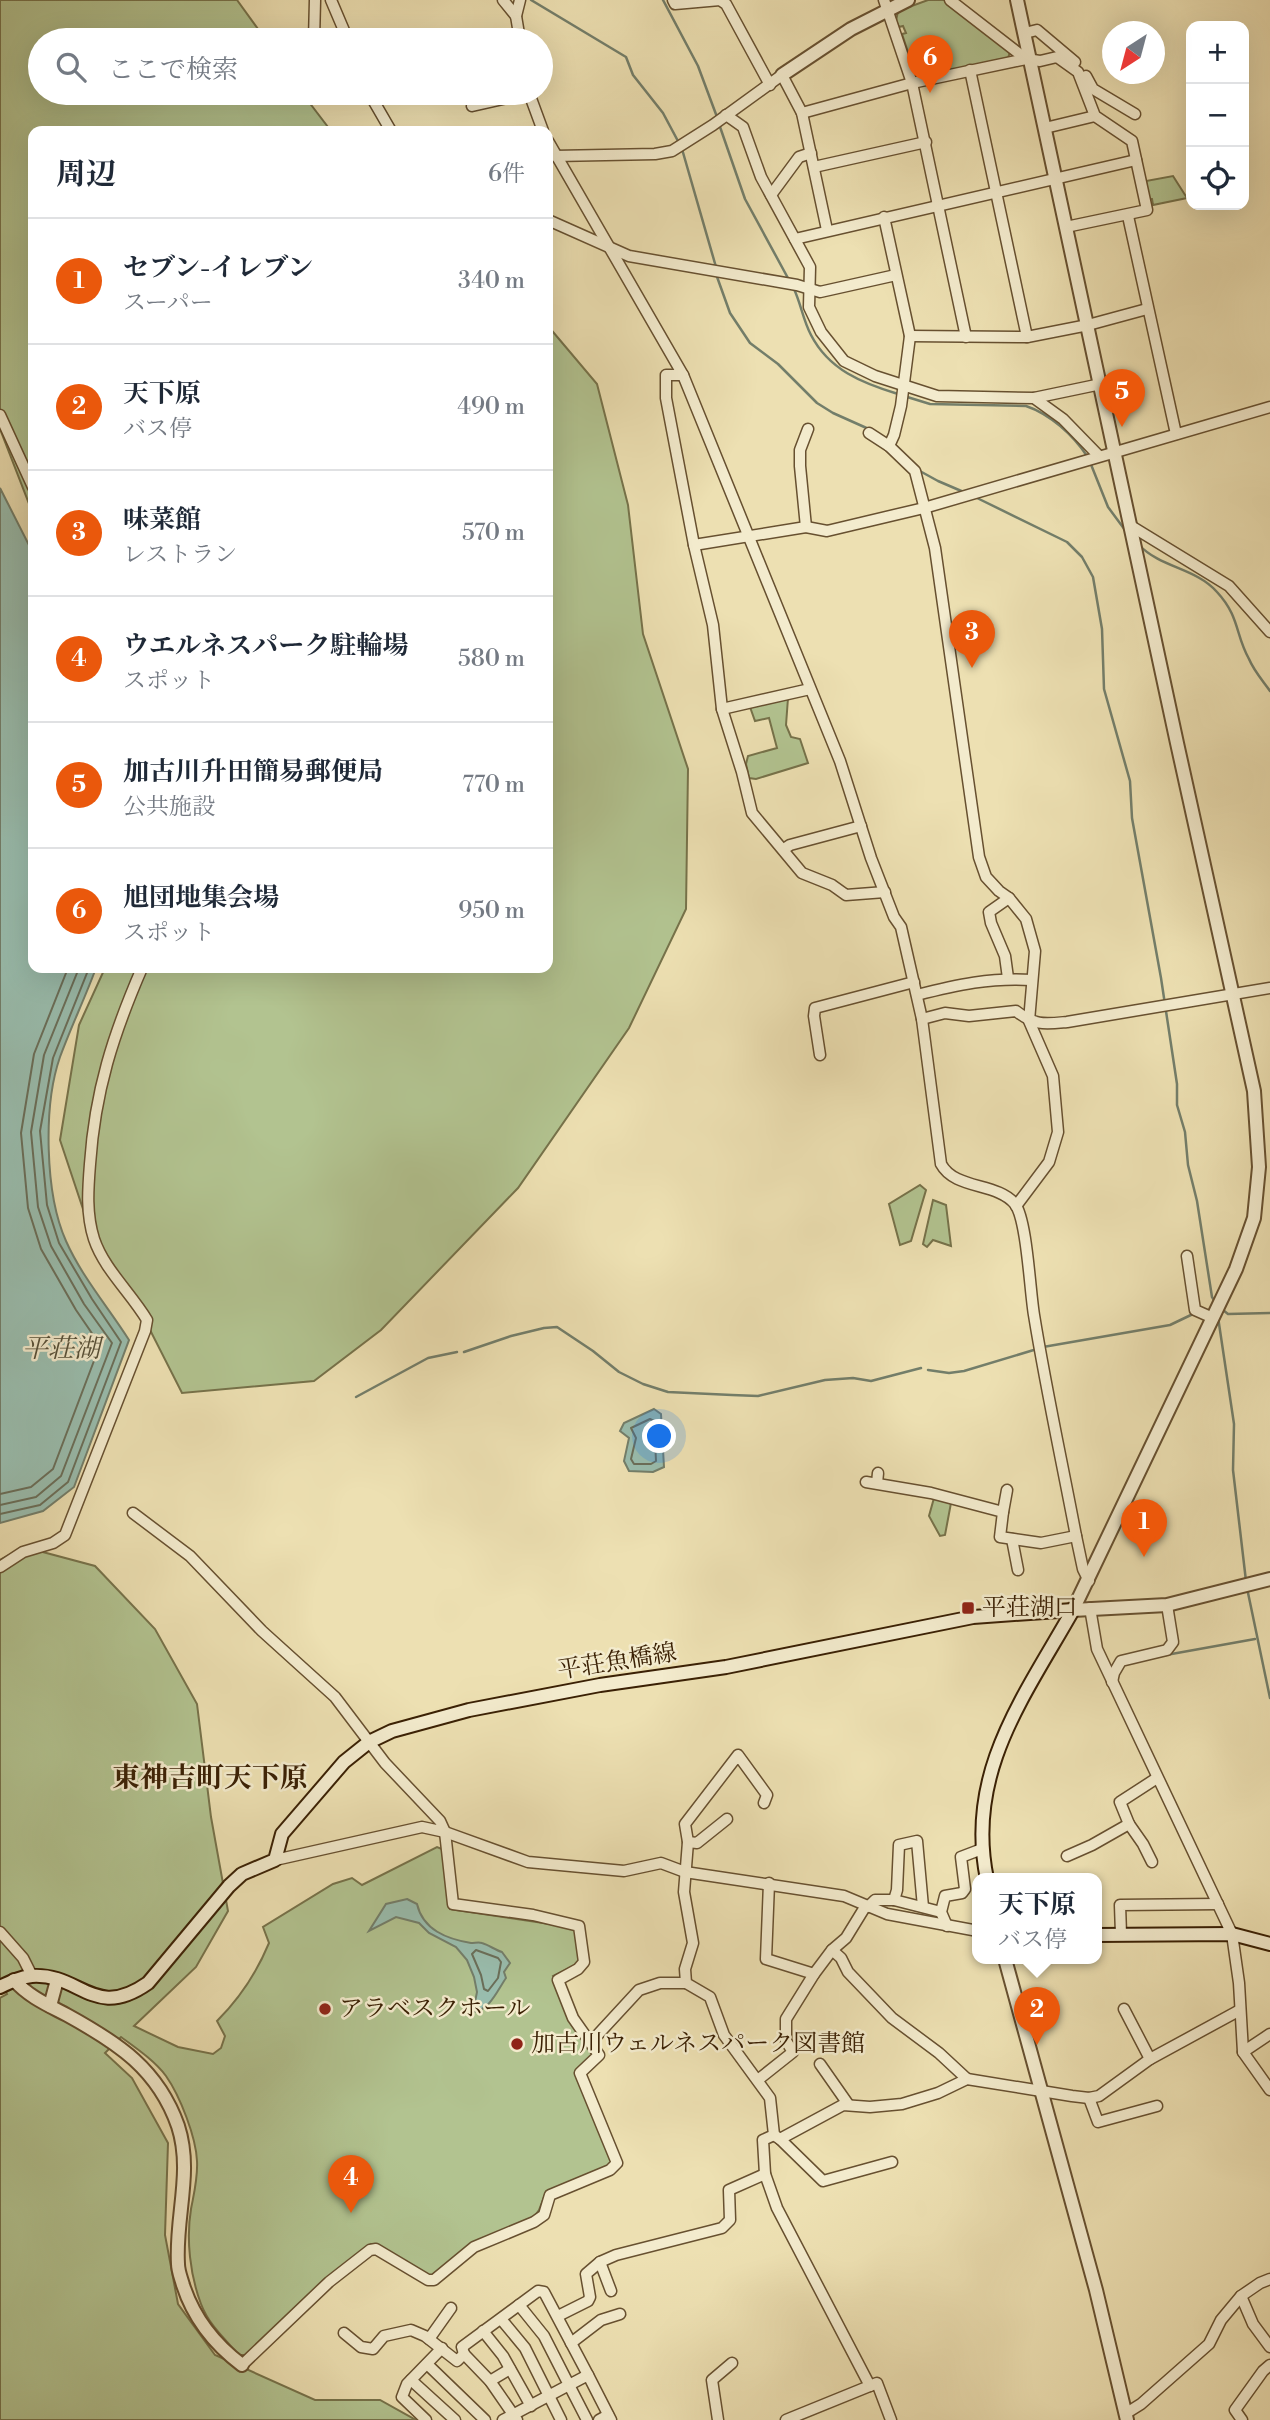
<!DOCTYPE html>
<html lang="ja">
<head>
<meta charset="utf-8">
<style>
	body { margin:0; font-family:"Libre Bodoni","Noto Serif JP",serif; background:#f6f6f7; color:#1f2937 }
	.controls { position:absolute; right:21px; top:21px; display:grid; overflow:hidden; border-radius:14px; box-shadow:0 7px 28px #0002 }
	.controls button { width:63px; height:63px; display:grid; place-items:center; padding:0; border:0; border-bottom:2px solid #e0e1e3; background:#fff; color:#1f2937; font:35px sans-serif }
	.compass { position:absolute; left:1102px; top:21px; width:63px; height:63px; border-radius:50%; background:#fff; box-shadow:0 7px 28px #0002; rotate:216deg }
	.you { position:absolute; left:660px; top:1437px; width:24px; height:24px; margin:-18px; border:5px solid #fff; border-radius:50%; background:#1a73e8; box-shadow:0 0 0 10px #1a73e833 }
	.badge { display:grid; place-items:center; width:46px; height:46px; border-radius:50%; background:#ea580c; color:#fff; font-size:23px; font-weight:700 }
	.pin { position:absolute; translate:-50% -58px; filter:drop-shadow(0 2px 4px #0008) }
	.pin::after { content:''; position:absolute; top:37px; width:24px; height:21px; background:inherit; clip-path:polygon(0 0,100% 0,50% 100%) }
	.popup { position:absolute; left:972px; top:1873px; width:130px; height:91px; box-sizing:border-box; display:grid; place-content:center; border-radius:14px; background:#fff; filter:drop-shadow(0 2px 5px #0005); font-size:23px; white-space:nowrap; color:#747a83 }
	.popup b { font-size:26px; color:#1f2937 }
	.popup::after { content:''; position:absolute; left:50%; top:100%; margin-left:-14px; border:14px solid transparent; border-top-color:#fff }
	.list { margin:0; padding:0; list-style:none }
	h2 { display:flex; justify-content:space-between; align-items:center; height:91px; margin:0; padding:0 28px; font-size:30px }
	h2 small { font-size:23px; font-weight:400; color:#747a83 }
	.list li { display:grid; grid-template-columns:46px 1fr auto; gap:21px; align-items:center; box-sizing:border-box; height:126px; padding:0 28px; border-top:2px solid #e0e1e3 }
	.list b { display:block; font-size:26px; white-space:nowrap }
	.list p { margin:0; font-size:23px; white-space:nowrap; color:#747a83 }
	.list em { font-size:23px; font-style:normal; color:#747a83 }
	.icon { flex:none; width:38px; height:38px; fill:none; stroke:currentColor; stroke-width:2; stroke-linecap:round; stroke-linejoin:round }
	.map { position:relative; flex:none; width:1270px; height:2420px; overflow:hidden }
	.search { position:absolute; background:#fff; box-shadow:0 7px 28px #0002; left:28px; top:28px; width:525px; height:77px; display:flex; align-items:center; gap:18px; box-sizing:border-box; padding:0 24px; border-radius:38px; color:#747a83; font-size:26px }
	.panel { position:absolute; background:#fff; box-shadow:0 7px 28px #0002; left:28px; top:126px; width:525px; height:847px; border-radius:14px }
	.map>svg:first-child { display:block }
</style>
</head>
<body>
<div class="map">
<svg width="1270" height="2420" viewBox="0 0 1270 2420">
	<rect width="100%" height="100%" fill="#ede0b2"/>
	<filter id="stains"><feTurbulence type="fractalNoise" baseFrequency=".00286" numOctaves="4"/><feColorMatrix values="0 0 0 0 .2 0 0 0 0 .09 0 0 0 0 .02 0 0 0 .5 -.17"/></filter>
	<radialGradient id="worn" r=".72"><stop offset=".6" stop-color="#630" stop-opacity="0"/><stop offset="1" stop-color="#630" stop-opacity=".3"/></radialGradient>
	<g fill="#b2c390" stroke="#76724a" stroke-width="2">
		<path d="M0 0H237L266 40H40V93H302L331 131H33V514L0 429Z"/>
		<path d="M928 0H946L1010 52 1008 58 921 77 915 73 902 34 906 33 903 26 899 27 896 21 898 11Z"/>
		<path d="M1173 176 1187 198 1153 205 1152 199H1149L1146 181Z"/>
		<path d="M548 326 597 384 628 505 643 634 688 769 686 909 629 1028 518 1188 381 1330 314 1381 182 1393 146 1322 97 1251 60 1140 79 1025 105 968H548Z"/>
		<path d="M788 698 786 725 791 737 800 739 808 763 756 779 749 778 746 764 748 756 777 748 769 718 755 721 750 707Z"/>
		<path d="M920 1185 926 1190 911 1241 900 1245 889 1204Z"/>
		<path d="M933 1200 946 1205 951 1246 933 1240 927 1247 923 1244Z"/>
		<path d="M934 1498 951 1503 945 1535 940 1536 929 1516Z"/>
		<path d="M24 1547 95 1566 155 1629 197 1704 211 1817 228 1911 196 1967 134 2026 178 2047 213 2054 221 2048 225 2036 217 2021C239 1999 257 1972 269 1943L263 1927 333 1884 352 1878 362 1885 437 1847 442 1849 450 1909 570 1927 575 1931 579 1961 574 1966 553 1976 570 2022 594 2053V2059L577 2074 613 2161 609 2167 546 2192 539 2210 534 2217 474 2242 433 2276H428L371 2244 320 2285 246 2355H239C225 2339 209 2325 201 2304 190 2275 186 2239 191 2209 194 2193 198 2178 197 2161 196 2137 180 2096 166 2076 155 2061 136 2048 121 2037L105 2053 132 2078 168 2143 165 2235 178 2304 215 2355 315 2400H380L416 2420H0V1998L7 1994 0 1980V1560Z"/>
	</g>
	<g fill="#99bdae" stroke="#737e6a" stroke-width="2">
		<path d="M0 488 33 553V968H96C85 998 71 1027 60 1057 43 1106 45 1194 66 1241 82 1277 108 1307 129 1340L74 1487 43 1511 0 1523Z"/>
		<path d="M654 1409 661 1414 664 1467 653 1472 629 1471 624 1461 629 1438 620 1431 624 1423Z"/>
		<path d="M407 1899 417 1904C423 1930 447 1939 471 1943 475 1943 479 1942 482 1943 489 1945 495 1950 502 1952L510 1963 504 1972 506 1978C497 1991 490 2010 473 2012L477 1992 474 1977 467 1960 456 1947 429 1933 419 1923 396 1917 369 1931 386 1904Z"/>
	</g>
	<g fill="none" stroke-linecap="round" stroke-linejoin="round">
		<g stroke="#6a6e59" stroke-width="2">
			<path d="M650 1419 654 1421 656 1461 651 1464H634L631 1459 636 1438 631 1428Z"/>
			<path d="M0 1494 31 1487 53 1469 100 1345 76 1310 41 1249 28 1208 21 1133 34 1054 68 968"/>
			<path d="M0 1505 36 1497 61 1476 112 1343 84 1304 51 1246 38 1207 31 1132 44 1055 79 968"/>
			<path d="M0 1514 40 1505 68 1482 121 1342 92 1299 59 1243 47 1205 40 1131 53 1058 89 968"/>
			<path d="M476 1950 498 1958 501 1962 498 1978 488 1991 484 1989 481 1975 472 1954Z"/>
		</g>
		<g stroke="#737e6a" stroke-width="2.5">
			<path d="M531 0 626 57 633 75 663 113 679 143"/>
			<path d="M663 0 698 66 717 117"/>
			<path d="M719 124 745 199 789 280"/>
			<path d="M682 149 716 267"/>
			<path d="M716 274 730 313 750 343 778 364 817 403 833 413 871 430"/>
			<path d="M794 289C801 304 803 320 811 335 829 370 862 383 898 394"/>
			<path d="M904 396 930 404 1026 406C1050 414 1073 435 1087 456"/>
			<path d="M1090 462 1108 507 1125 530"/>
			<path d="M918 470 938 481 966 493"/>
			<path d="M975 497 1067 542 1082 557 1093 577 1102 629 1104 689 1130 781 1132 818 1161 978 1177 1084V1105L1185 1132 1188 1165 1197 1201 1212 1297 1216 1303"/>
			<path d="M1139 545C1161 568 1196 568 1217 592 1240 617 1235 634 1249 659 1254 671 1263 681 1270 691"/>
			<path d="M1223 1310 1228 1314 1270 1313"/>
			<path d="M1218 1317 1234 1424 1233 1470 1246 1581"/>
			<path d="M1043 1347 1170 1325 1193 1314"/>
			<path d="M464 1352 511 1336 544 1328 557 1327 593 1351 619 1372 643 1384 668 1392 732 1395 758 1396 825 1380 853 1378 871 1381 921 1368"/>
			<path d="M928 1370 949 1373 964 1371 1037 1349"/>
			<path d="M356 1397 428 1358 457 1352"/>
			<path d="M1247 1588 1270 1698"/>
			<path d="M1166 1655 1255 1639"/>
		</g>
		<g stroke="#675030" stroke-width="13">
			<g id="minor">
				<path d="M331 0 348 40"/>
				<path d="M503 0 516 16"/>
				<path d="M673 0 675 4 720 0 726 4 770 85"/>
				<path d="M884 0 912 83 966 337"/>
				<path d="M950 0 1026 59"/>
				<path d="M1025 33 1037 30 1075 62"/>
				<path d="M314 40 315 0"/>
				<path d="M520 40 516 16 520 0"/>
				<path d="M970 70 1027 337"/>
				<path d="M1086 76 1093 89 1135 114"/>
				<path d="M369 93 391 131"/>
				<path d="M529 93 543 131"/>
				<path d="M472 106 529 93"/>
				<path d="M802 113 912 83 1026 59 1040 61 1057 57 1078 72 1095 116 1132 141 1147 210 1066 227"/>
				<path d="M726 115 743 127 761 177 810 267 809 307 821 332 844 361 875 376 937 396 1034 398 1063 419 1099 456"/>
				<path d="M1045 128 1095 116"/>
				<path d="M548 141 683 375 840 761 871 858 894 917 901 927 922 1019 941 1164C955 1190 997 1182 1015 1204 1027 1220 1030 1292 1034 1315 1046 1389 1062 1462 1076 1536L1083 1569 1089 1581"/>
				<path d="M555 156 655 154 672 151 713 125 782 75 802 113 827 230"/>
				<path d="M814 167 926 142"/>
				<path d="M771 195 799 157 811 153"/>
				<path d="M1128 216 1176 434"/>
				<path d="M884 217 910 336 901 406 894 435 889 446"/>
				<path d="M548 220 629 256 797 285 820 292 896 275"/>
				<path d="M795 239 1136 160"/>
				<path d="M910 336 1027 337 1088 325 1147 309"/>
				<path d="M683 375H666V398L694 545 806 527 827 531 924 508 1270 407"/>
				<path d="M1034 398 1101 384"/>
				<path d="M0 415 33 487"/>
				<path d="M869 433 889 446 915 471 935 548 979 857 986 877 999 891 1009 898 1026 919 1035 951 1029 1021 1053 1076 1058 1132 1049 1162 1016 1206"/>
				<path d="M1131 526 1229 586 1270 632"/>
				<path d="M806 527 800 466V450L808 429"/>
				<path d="M694 545 713 625 722 709 742 772 752 813 802 873 832 885 846 895 885 892"/>
				<path d="M722 709 810 689"/>
				<path d="M784 849 790 845 861 826"/>
				<path d="M1008 978 1005 956 991 923 989 912 1009 898"/>
				<path d="M917 995C956 985 992 977 1032 980"/>
				<path d="M922 1019 945 1013 969 1016 1016 1011C1035 1026 1045 1024 1067 1022L1270 988"/>
				<path d="M820 1055 814 1016 815 1008 914 982"/>
				<path d="M1187 1256 1195 1310 1213 1318"/>
				<path d="M866 1482 931 1493 1003 1512 1000 1537 1041 1543 1076 1536"/>
				<path d="M877 1483 878 1473"/>
				<path d="M1003 1512 1007 1490"/>
				<path d="M133 1513 190 1556 262 1631 335 1697 385 1763 440 1821 445 1832 453 1904 533 1915 579 1926 584 1962 578 1969 558 1980 573 2018 599 2055 580 2073 617 2163 610 2170 550 2195 544 2215 534 2222 474 2247 434 2280H428L376 2249 370 2250 329 2282 242 2365"/>
				<path d="M1012 1539 1018 1570"/>
				<path d="M0 1567 23 1552 53 1543 65 1535 145 1331 147 1320C131 1293 104 1269 94 1239 86 1214 88 1189 90 1164 95 1091 113 1035 142 968"/>
				<path d="M1090 1608 1097 1649 1232 1934 1239 1983 1243 2052 1270 2090"/>
				<path d="M1112 1682 1114 1673 1121 1661 1167 1650 1173 1642 1167 1605"/>
				<path d="M764 1803 767 1795 738 1755 685 1824 688 1842 684 1892 693 1943 685 1969 686 1983 710 1997 724 2035 770 2098 774 2135 763 2140 765 2174 777 2208 870 2386"/>
				<path d="M1129 1824 1143 1844 1152 1862"/>
				<path d="M688 1842 697 1843 727 1819"/>
				<path d="M1067 1856 1092 1845 1129 1824 1120 1802 1157 1778"/>
				<path d="M275 1860 422 1827 445 1832 528 1862 624 1871 661 1863 685 1872 844 1896 887 1914 978 1931"/>
				<path d="M769 1883 766 1959 814 1974"/>
				<path d="M894 1900 897 1890 899 1845 917 1841 923 1907"/>
				<path d="M868 1907 875 1900H894L941 1912"/>
				<path d="M947 1926 941 1912 945 1896 962 1893 965 1889 961 1857 982 1849"/>
				<path d="M0 1932 23 1958 32 1976"/>
				<path d="M1121 1934 1120 1905 1218 1904"/>
				<path d="M832 1950 841 1958 848 1972 892 2018 939 2053 967 2079"/>
				<path d="M1124 2009 1150 2059"/>
				<path d="M591 2042 639 1990 660 1983H686"/>
				<path d="M1243 2052 1270 2034"/>
				<path d="M820 2064 848 2104"/>
				<path d="M759 2079 793 2052 786 2041V2019L814 1974 832 1950 846 1938 865 1907"/>
				<path d="M1089 2098 1098 2122 1157 2106"/>
				<path d="M774 2135 780 2139 843 2105 870 2107 902 2104 938 2093 967 2079 1072 2096 1089 2098 1099 2096 1150 2059 1240 2010"/>
				<path d="M780 2139 823 2181 892 2162"/>
				<path d="M600 2262 611 2291"/>
				<path d="M1241 2296 1253 2324 1270 2347"/>
				<path d="M558 2316 588 2301 590 2297 586 2274 600 2262 616 2255 722 2228 730 2220 729 2190 765 2174"/>
				<path d="M501 2319 525 2348 561 2420"/>
				<path d="M483 2331 503 2356 531 2406"/>
				<path d="M344 2333 361 2347 373 2349 384 2336 411 2330 425 2336 457 2361 464 2354 490 2381 517 2420"/>
				<path d="M429 2339 451 2308"/>
				<path d="M571 2343 601 2320 620 2314"/>
				<path d="M464 2354 462 2347 538 2291 544 2292 588 2375"/>
				<path d="M427 2364 485 2420"/>
				<path d="M411 2380 455 2420"/>
				<path d="M490 2381 510 2369"/>
				<path d="M1125 2414 1141 2404 1209 2344 1221 2320 1241 2296 1260 2283 1270 2279"/>
				<path d="M426 2420 402 2397 407 2384 442 2348"/>
				<path d="M503 2420 569 2385 544 2336 519 2305"/>
				<path d="M587 2420 569 2385 588 2375 611 2420"/>
				<path d="M599 2420 608 2415"/>
				<path d="M718 2420 712 2380 732 2363"/>
				<path d="M786 2420 877 2383 891 2420"/>
				<path d="M1242 2420 1235 2410 1263 2371 1270 2365"/>
			</g>
		</g>
		<g stroke="#675030" stroke-width="16">
			<g id="tertiary">
				<path d="M1017 0C1096 364 1172 728 1254 1091L1259 1167 1254 1218 1236 1269 1073 1610"/>
				<path d="M782 75 851 29 908 0"/>
				<path d="M1073 1610 1167 1605 1270 1579"/>
				<path d="M1005 1959 1096 2290 1127 2420"/>
				<path d="M14 1980C29 1997 48 2005 67 2015 118 2043 158 2069 178 2126 193 2172 175 2217 178 2264 178 2271 181 2278 183 2285 194 2319 214 2344 242 2365"/>
				<path d="M50 2006 57 1980"/>
			</g>
		</g>
		<g stroke="#3a2004" stroke-width="16">
			<g id="secondary">
				<path d="M987 1879C965 1773 1024 1697 1073 1610"/>
				<path d="M1096 1935 1232 1934 1270 1944"/>
				<path d="M0 1987C10 1982 20 1977 32 1976 81 1973 94 2021 148 1983L229 1886 242 1874 275 1860 282 1834 344 1762 369 1742 392 1731 469 1710 600 1685 726 1667 973 1617 1073 1610"/>
			</g>
		</g>
		<use href="#minor" stroke="#f3ebcd" stroke-width="10"/>
		<use href="#tertiary" stroke="#f3ebcd" stroke-width="12"/>
		<use href="#secondary" stroke="#f3ebcd" stroke-width="12"/>
	</g>
	<g fill="#8f2418" stroke="#f3ebcd" stroke-width="2.5">
		<rect x="961" y="1601" width="14" height="14" rx="3.5"/>
		<circle cx="325" cy="2009" r="7"/>
		<circle cx="517" cy="2044" r="7"/>
	</g>
	<g text-anchor="middle" dominant-baseline="central" stroke-width="5" stroke-linejoin="round" paint-order="stroke">
		<g font-size="24" fill="#3a2004" stroke="#f3ebcd" text-anchor="start">
			<text x="982" y="1608">平荘湖口</text>
			<text x="339" y="2009">アラベスクホール</text>
			<text x="531" y="2044">加古川ウェルネスパーク図書館</text>
		</g>
		<g font-size="24" fill="#3a2004" stroke="#f3ebcd">
			<text transform="translate(617 1662) rotate(-9)">平荘魚橋線</text>
		</g>
		<g font-size="26" font-style="italic" fill="#564f37" stroke="#f3ebcd">
			<text x="61" y="1349">平荘湖</text>
		</g>
		<g font-size="28" font-weight="bold" fill="#3a2004" stroke="#f3ebcd">
			<text x="210" y="1778">東神吉町天下原</text>
		</g>
	</g>
	<rect width="100%" height="100%" filter="url(#stains)"/>
	<rect width="100%" height="100%" fill="url(#worn)"/>
</svg>
<div class="controls">
<button>+</button>
<button>−</button>
<button><svg class="icon" aria-label="locate" viewBox="0 0 24 24"><circle cx="12" cy="12" r="6"/><path d="M12 2v4M12 18v4M2 12h4M18 12h4"/></svg></button>
</div>
<svg class="compass" viewBox="-18 -18 36 36"><path d="M0-13l5 13h-10z" fill="#e53935"/><path d="M0 13l5-13h-10z" fill="#747a83"/></svg>
<div class="you"></div>
<div class="pin badge" style="left:1144px;top:1557px">1</div>
<div class="pin badge" style="left:1037px;top:2045px">2</div>
<div class="popup"><b>天下原</b>バス停</div>
<div class="pin badge" style="left:972px;top:668px">3</div>
<div class="pin badge" style="left:351px;top:2213px">4</div>
<div class="pin badge" style="left:1122px;top:427px">5</div>
<div class="pin badge" style="left:930px;top:93px">6</div>
<div class="search"><svg class="icon" aria-label="search" viewBox="0 0 24 24"><circle cx="10" cy="10" r="6"/><path d="M15 15l6 6"/></svg>ここで検索</div>
<section class="panel">
<h2>周辺<small>6件</small></h2>
<ul class="list">
<li><span class="badge">1</span><div><b>セブン-イレブン</b><p>スーパー</p></div><em>340 m</em></li>
<li><span class="badge">2</span><div><b>天下原</b><p>バス停</p></div><em>490 m</em></li>
<li><span class="badge">3</span><div><b>味菜館</b><p>レストラン</p></div><em>570 m</em></li>
<li><span class="badge">4</span><div><b>ウエルネスパーク駐輪場</b><p>スポット</p></div><em>580 m</em></li>
<li><span class="badge">5</span><div><b>加古川升田簡易郵便局</b><p>公共施設</p></div><em>770 m</em></li>
<li><span class="badge">6</span><div><b>旭団地集会場</b><p>スポット</p></div><em>950 m</em></li>
</ul>
</section>
</div>
</body>
</html>
